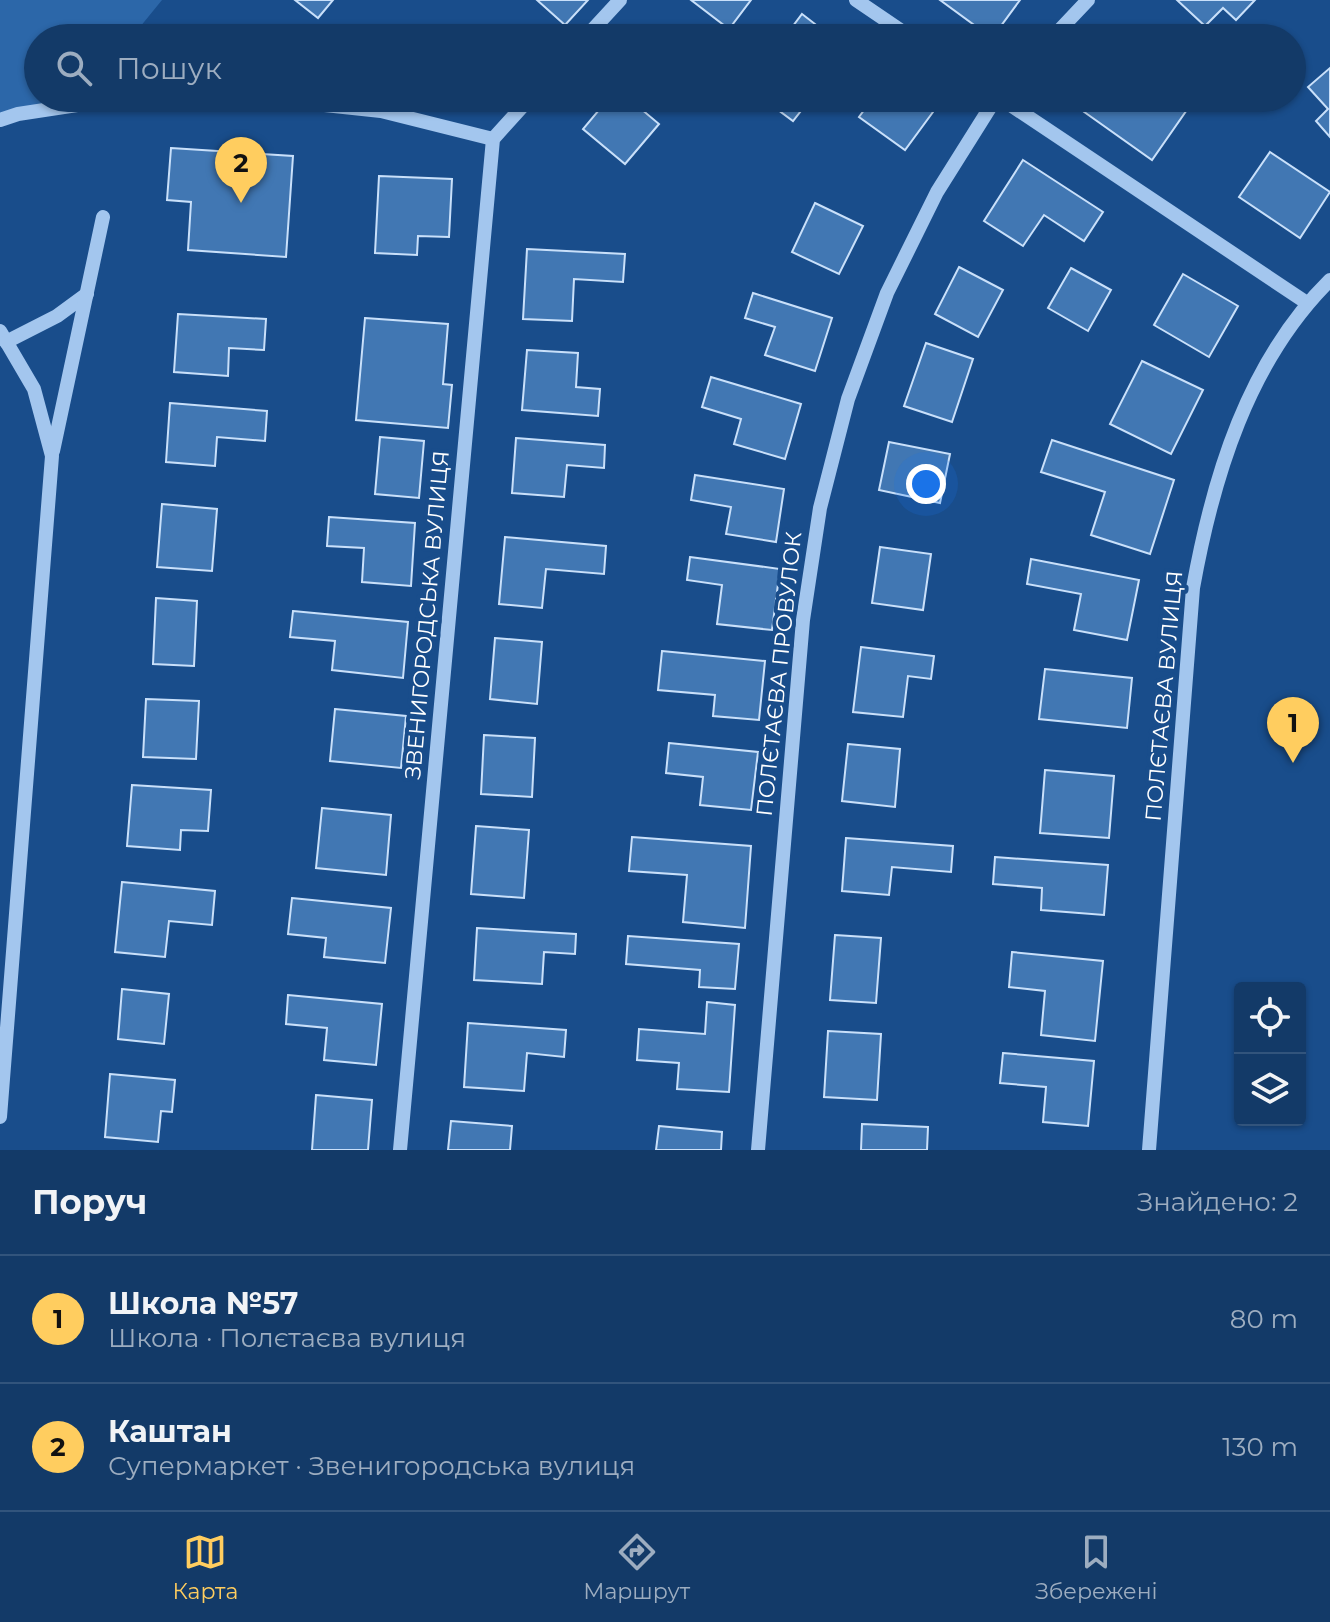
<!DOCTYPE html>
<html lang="uk">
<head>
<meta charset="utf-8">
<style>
	body { margin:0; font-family:Montserrat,sans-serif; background:#204571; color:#f1f3f6 }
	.controls { position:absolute; right:24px; bottom:24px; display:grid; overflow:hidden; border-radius:8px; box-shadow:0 2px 6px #0004 }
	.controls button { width:72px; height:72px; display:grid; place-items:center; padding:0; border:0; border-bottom:2px solid #32547c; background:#133a68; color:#f1f3f6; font:40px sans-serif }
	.you { position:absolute; left:926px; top:484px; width:28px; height:28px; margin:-20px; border:6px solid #fff; border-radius:50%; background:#1a73e8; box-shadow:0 0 0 12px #1a73e833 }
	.badge { display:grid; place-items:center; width:52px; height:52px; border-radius:50%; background:#ffcd5f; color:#111; font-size:26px; font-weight:700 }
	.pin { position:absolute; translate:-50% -66px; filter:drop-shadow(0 2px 4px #0008) }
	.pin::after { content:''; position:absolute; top:42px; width:28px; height:24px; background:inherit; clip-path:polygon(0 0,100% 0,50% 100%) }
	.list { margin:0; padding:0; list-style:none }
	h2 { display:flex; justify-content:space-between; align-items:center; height:104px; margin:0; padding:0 32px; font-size:34px }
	h2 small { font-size:26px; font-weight:400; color:#9dadc0 }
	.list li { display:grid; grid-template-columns:52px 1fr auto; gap:24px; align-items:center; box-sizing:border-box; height:128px; padding:0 32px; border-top:2px solid #32547c }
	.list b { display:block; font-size:30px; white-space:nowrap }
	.list p { margin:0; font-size:26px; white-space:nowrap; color:#9dadc0 }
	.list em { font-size:26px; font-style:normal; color:#9dadc0 }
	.icon { flex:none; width:44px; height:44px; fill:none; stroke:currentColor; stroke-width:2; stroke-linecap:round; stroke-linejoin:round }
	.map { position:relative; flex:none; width:1330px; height:1150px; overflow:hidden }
	.search { position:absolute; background:#133a68; box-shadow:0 2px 6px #0004; left:24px; right:24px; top:24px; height:88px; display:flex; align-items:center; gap:20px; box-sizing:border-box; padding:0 28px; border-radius:44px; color:#9dadc0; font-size:30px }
	.sheet { height:360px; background:#133a68 }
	nav { display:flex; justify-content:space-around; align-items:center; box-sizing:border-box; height:112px; border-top:2px solid #32547c; background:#133a68; font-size:22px; color:#9dadc0 }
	nav a { display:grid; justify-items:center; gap:4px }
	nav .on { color:#ffcd5f }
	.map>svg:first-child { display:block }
</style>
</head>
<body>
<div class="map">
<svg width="1330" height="1150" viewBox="0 0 1330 1150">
	<rect width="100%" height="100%" fill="#194d8b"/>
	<path fill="#2c67a9" d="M0 0H162L131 38H38V98H67L51 111 0 125Z"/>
	<g fill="#4177b3" stroke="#c9e0fa" stroke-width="2">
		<path d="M295 0H333L318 18Z"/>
		<path d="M537 0H588L565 25Z"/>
		<path d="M691 0H751L729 29Z"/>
		<path d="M940 0H1020L992 38Z"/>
		<path d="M1177 0H1255L1236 20 1223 8 1205 26Z"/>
		<path d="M802 14 833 38H784Z"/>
		<path d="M1330 68V137L1316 121 1328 109 1308 87Z"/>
		<path d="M609 98H628L659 124 625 164 583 129Z"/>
		<path d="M762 98H811L793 121Z"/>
		<path d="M873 98H914L933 112 905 150 859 117Z"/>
		<path d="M1077 98H1182L1191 104 1152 160 1073 104Z"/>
		<path d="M171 148 293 156 286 257 188 250 191 202 167 200Z"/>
		<path d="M1270 152 1330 192 1300 238 1239 197Z"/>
		<path d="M1023 160 1103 212 1084 241 1044 215 1023 246 984 221Z"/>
		<path d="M379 176 452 179 449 237 418 236 417 255 375 253Z"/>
		<path d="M815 203 863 226 839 274 792 252Z"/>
		<path d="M527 249 625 254 623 282 574 279 572 321 523 319Z"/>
		<path d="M959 267 1003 290 978 337 935 314Z"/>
		<path d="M1071 268 1111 290 1088 331 1048 308Z"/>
		<path d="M1183 274 1238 306 1209 357 1154 325Z"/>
		<path d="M753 293 832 318 815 371 765 355 775 327 745 318Z"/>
		<path d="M178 314 266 319 264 350 229 348 228 376 174 372Z"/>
		<path d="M365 318 448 324 443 384 452 385 448 428 356 420Z"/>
		<path d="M926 343 973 359 952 422 904 406Z"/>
		<path d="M527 350 578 353 576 387 600 389 598 416 522 410Z"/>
		<path d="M1142 361 1203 390 1171 454 1110 424Z"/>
		<path d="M711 377 801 404 785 459 734 444 741 419 702 407Z"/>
		<path d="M170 403 267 411 265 441 217 437 215 466 166 462Z"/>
		<path d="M380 437 424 441 419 498 375 494Z"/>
		<path d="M516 438 605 445 604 468 567 465 564 497 512 493Z"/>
		<path d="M1052 440 1174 480 1150 554 1091 535 1105 492 1041 472Z"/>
		<path d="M889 442 950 454 940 503 879 490Z"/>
		<path d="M695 475 784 489 776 542 726 534 731 507 691 500Z"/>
		<path d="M162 504 217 509 212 571 157 567Z"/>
		<path d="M329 517 415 523 411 586 362 582 364 548 327 546Z"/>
		<path d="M505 537 606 546 604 574 546 569 542 608 499 604Z"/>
		<path d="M880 547 931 554 923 610 872 603Z"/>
		<path d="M690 557 780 569 772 630 717 624 722 585 687 580Z"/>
		<path d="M1031 559 1139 580 1127 640 1074 630 1081 594 1027 584Z"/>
		<path d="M156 598 197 601 194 666 153 664Z"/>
		<path d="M293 611 408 622 403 678 332 670 335 641 290 637Z"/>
		<path d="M495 638 542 642 537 704 490 699Z"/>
		<path d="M861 647 934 656 931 679 908 676 903 717 853 712Z"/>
		<path d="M662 651 765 661 759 720 713 716 715 695 658 690Z"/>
		<path d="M1045 669 1132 678 1127 728 1039 719Z"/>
		<path d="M146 699 199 701 196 759 143 757Z"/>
		<path d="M335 709 406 716 401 768 330 761Z"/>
		<path d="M484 735 535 738 532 797 481 794Z"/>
		<path d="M669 743 758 752 751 810 700 805 703 777 666 773Z"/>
		<path d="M848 744 900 749 895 807 842 801Z"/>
		<path d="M1045 770 1114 776 1109 838 1040 833Z"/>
		<path d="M132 785 211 790 208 831 181 830 180 850 127 846Z"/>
		<path d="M322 808 391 815 386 875 316 868Z"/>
		<path d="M476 826 529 830 524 898 471 894Z"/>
		<path d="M632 837 751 846 745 928 683 922 687 875 629 871Z"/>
		<path d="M846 838 953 846 951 872 892 867 889 895 842 891Z"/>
		<path d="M995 857 1108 865 1104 915 1041 910 1042 888 993 884Z"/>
		<path d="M122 882 215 891 212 925 169 921 165 957 115 952Z"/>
		<path d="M292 898 391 908 385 963 324 957 326 938 288 934Z"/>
		<path d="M477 928 576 934 575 954 544 952 542 984 474 980Z"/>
		<path d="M835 935 881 938 876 1003 830 1000Z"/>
		<path d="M628 936 739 944 735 989 699 987 700 970 626 964Z"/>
		<path d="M1012 952 1103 961 1095 1041 1041 1035 1045 991 1009 987Z"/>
		<path d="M122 989 169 994 164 1044 118 1039Z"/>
		<path d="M288 995 382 1004 376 1065 324 1060 327 1028 286 1024Z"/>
		<path d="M707 1002 735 1005 729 1092 677 1089 679 1063 637 1060 639 1029 705 1034Z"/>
		<path d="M468 1023 566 1030 564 1057 527 1053 524 1091 464 1087Z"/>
		<path d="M828 1031 881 1034 877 1100 824 1097Z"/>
		<path d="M1003 1053 1094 1061 1088 1126 1043 1122 1046 1087 1000 1083Z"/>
		<path d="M110 1074 175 1080 172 1112 161 1111 158 1142 105 1137Z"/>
		<path d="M316 1095 372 1100 368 1150H312Z"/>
		<path d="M451 1121 512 1126 510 1150H448Z"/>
		<path d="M862 1124 928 1127 927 1150H861Z"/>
		<path d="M659 1126 722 1132 721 1150H656Z"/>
	</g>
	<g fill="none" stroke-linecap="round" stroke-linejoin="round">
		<g stroke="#a3c6ee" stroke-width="14">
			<path d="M856 0 912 38"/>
			<path d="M585 38 620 0"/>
			<path d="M1052 38 1088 0"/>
			<path d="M259 98 381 111 493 139"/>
			<path d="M1000 98 1307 303"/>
			<path d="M0 120 18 114 123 98"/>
			<path d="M0 331 34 389 52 456 0 1117"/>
			<path d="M6 342 57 316 87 294"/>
			<path d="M53 451 103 217"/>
			<path d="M400 1150 493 139 530 98"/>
			<path d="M758 1150 803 620 820 508 848 399 887 293 937 192 996 98"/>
			<path d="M1149 1150 1193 588C1213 477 1248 361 1330 280"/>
		</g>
	</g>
	<g text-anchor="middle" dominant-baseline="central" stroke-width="8" stroke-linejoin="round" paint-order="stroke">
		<g font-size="22" fill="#fff" stroke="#194d8b">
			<text transform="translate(427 615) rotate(-85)">ЗВЕНИГОРОДСЬКА ВУЛИЦЯ</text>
			<text transform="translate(779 674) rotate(-84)">ПОЛЄТАЄВА ПРОВУЛОК</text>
			<text transform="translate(1164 696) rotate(-85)">ПОЛЄТАЄВА ВУЛИЦЯ</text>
		</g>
	</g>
</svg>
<div class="controls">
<button><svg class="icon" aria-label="locate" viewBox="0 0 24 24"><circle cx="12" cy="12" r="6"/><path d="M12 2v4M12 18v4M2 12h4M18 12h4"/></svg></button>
<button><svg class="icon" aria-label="layers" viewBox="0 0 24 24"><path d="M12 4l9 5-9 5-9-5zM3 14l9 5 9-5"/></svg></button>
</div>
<div class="you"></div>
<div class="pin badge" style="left:1293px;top:763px">1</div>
<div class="pin badge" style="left:241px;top:203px">2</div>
<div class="search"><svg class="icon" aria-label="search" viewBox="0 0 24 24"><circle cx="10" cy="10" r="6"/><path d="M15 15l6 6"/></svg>Пошук</div>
</div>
<section class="sheet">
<h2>Поруч<small>Знайдено: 2</small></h2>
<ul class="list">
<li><span class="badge">1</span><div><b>Школа №57</b><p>Школа · Полєтаєва вулиця</p></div><em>80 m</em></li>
<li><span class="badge">2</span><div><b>Каштан</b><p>Супермаркет · Звенигородська вулиця</p></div><em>130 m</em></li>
</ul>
</section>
<nav>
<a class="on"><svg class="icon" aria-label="map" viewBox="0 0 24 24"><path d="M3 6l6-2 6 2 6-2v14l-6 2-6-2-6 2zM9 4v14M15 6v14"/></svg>Карта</a>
<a><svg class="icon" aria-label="directions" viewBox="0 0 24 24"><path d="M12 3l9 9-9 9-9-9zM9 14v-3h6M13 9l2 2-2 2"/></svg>Маршрут</a>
<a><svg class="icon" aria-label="saved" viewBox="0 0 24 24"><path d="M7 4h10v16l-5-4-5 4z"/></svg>Збережені</a>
</nav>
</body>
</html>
